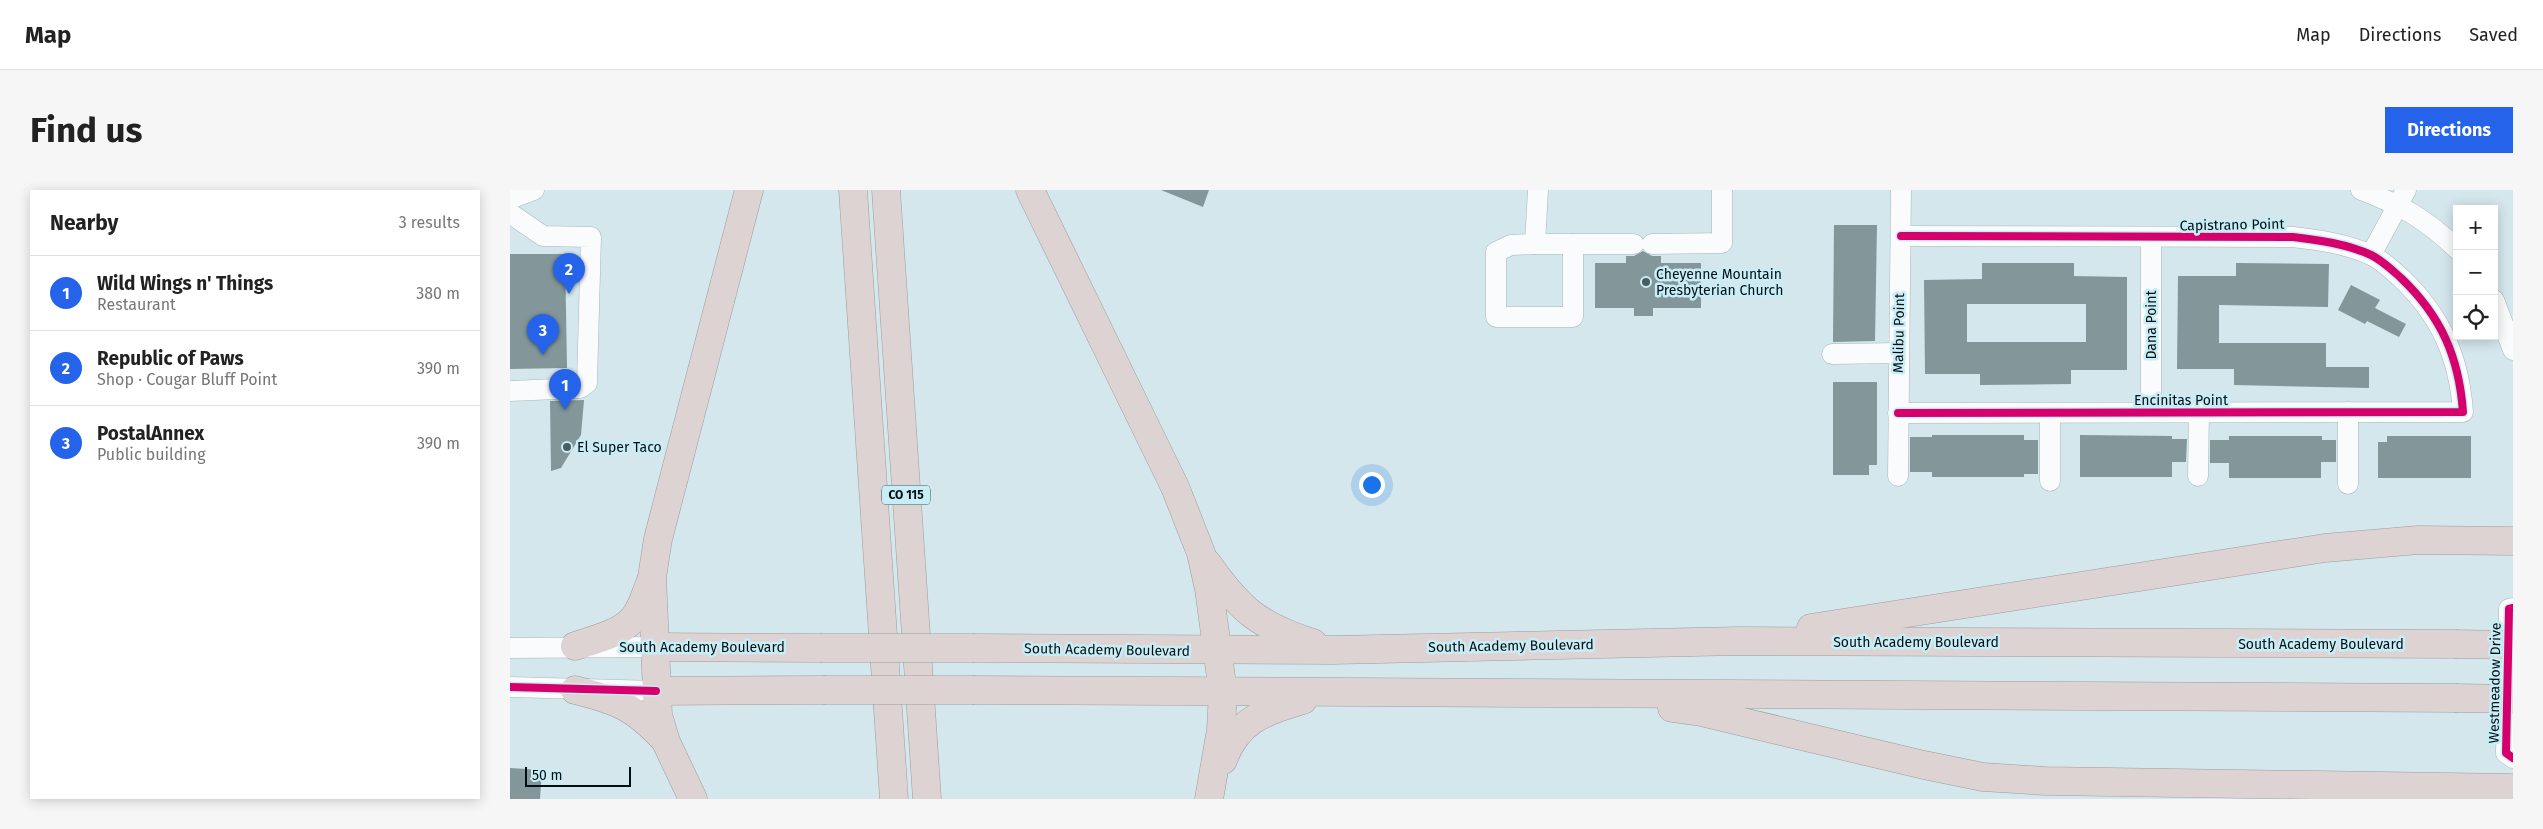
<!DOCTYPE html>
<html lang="en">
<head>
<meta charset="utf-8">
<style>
	body { margin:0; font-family:"Fira Sans",sans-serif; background:#f6f6f6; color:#222 }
	.controls { position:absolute; right:15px; top:15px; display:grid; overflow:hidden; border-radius:0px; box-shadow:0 2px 12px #0003 }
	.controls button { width:45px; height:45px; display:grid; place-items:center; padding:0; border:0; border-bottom:1px solid #e0e0e0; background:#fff; color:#222; font:25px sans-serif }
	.scale { position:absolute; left:15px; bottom:12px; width:106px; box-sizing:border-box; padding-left:5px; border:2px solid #030f12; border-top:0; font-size:14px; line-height:18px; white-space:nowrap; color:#030f12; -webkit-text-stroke:4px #c9edf6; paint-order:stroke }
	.you { position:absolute; left:861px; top:294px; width:18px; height:18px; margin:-12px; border:4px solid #fff; border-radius:50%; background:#1a73e8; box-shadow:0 0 0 8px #1a73e833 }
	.badge { display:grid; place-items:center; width:32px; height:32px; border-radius:50%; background:#2563eb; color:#fff; font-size:16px; font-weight:700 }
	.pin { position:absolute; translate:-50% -41px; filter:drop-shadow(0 1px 2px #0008) }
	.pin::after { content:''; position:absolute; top:26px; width:18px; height:15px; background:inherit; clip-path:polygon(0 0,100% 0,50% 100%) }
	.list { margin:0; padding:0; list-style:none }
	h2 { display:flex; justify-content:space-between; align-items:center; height:65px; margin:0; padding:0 20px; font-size:21px }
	h2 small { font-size:16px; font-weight:400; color:#767676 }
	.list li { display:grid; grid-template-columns:32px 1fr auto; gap:15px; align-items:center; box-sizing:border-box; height:75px; padding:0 20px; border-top:1px solid #e0e0e0 }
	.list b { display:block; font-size:19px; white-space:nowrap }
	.list p { margin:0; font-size:16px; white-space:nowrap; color:#767676 }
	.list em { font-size:16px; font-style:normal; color:#767676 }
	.icon { flex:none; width:28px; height:28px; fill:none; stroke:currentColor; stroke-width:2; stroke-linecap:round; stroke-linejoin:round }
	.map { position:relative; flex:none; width:2003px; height:609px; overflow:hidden; border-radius:0px }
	header { display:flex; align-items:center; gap:30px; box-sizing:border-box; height:70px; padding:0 25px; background:#fff; border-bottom:1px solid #e0e0e0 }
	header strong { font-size:24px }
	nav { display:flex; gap:28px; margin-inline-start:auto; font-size:18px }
	.intro { display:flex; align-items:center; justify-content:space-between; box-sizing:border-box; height:120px; padding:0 30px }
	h1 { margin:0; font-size:35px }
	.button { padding:12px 22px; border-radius:0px; background:#2563eb; color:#fff; font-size:18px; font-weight:700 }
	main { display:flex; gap:30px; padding:0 30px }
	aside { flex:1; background:#fff; border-radius:0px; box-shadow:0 2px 12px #0003 }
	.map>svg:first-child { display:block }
</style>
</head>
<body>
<header>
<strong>Map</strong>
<nav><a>Map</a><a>Directions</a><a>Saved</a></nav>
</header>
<div class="intro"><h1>Find us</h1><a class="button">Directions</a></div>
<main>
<aside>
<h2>Nearby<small>3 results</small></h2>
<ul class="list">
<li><span class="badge">1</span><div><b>Wild Wings n' Things</b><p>Restaurant</p></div><em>380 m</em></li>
<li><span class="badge">2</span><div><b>Republic of Paws</b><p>Shop · Cougar Bluff Point</p></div><em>390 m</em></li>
<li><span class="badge">3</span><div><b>PostalAnnex</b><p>Public building</p></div><em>390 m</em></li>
</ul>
</aside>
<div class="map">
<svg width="2003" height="609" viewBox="0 0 2003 609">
	<rect width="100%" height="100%" fill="#d4e7ec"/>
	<g fill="#83979b" fill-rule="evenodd">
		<path d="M651 0H699L693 17Z"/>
		<path d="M1324 35H1367L1365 151 1323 152Z"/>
		<path d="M1133 61 1142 66H1151V73H1191V118H1143V126H1124V118H1085V73H1116V66H1124Z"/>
		<path d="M0 64H55L57 178 0 179Z"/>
		<path d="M1472 73H1564V86L1617 87V180H1561V194L1470 195V184H1415L1414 90 1472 89ZM1457 114H1576V152H1457Z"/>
		<path d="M1726 73 1819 74 1818 117 1709 115V153H1816V177H1859V198L1724 195V179H1667L1668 86H1726Z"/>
		<path d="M1841 95 1870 110 1865 118 1896 134 1889 147 1857 131 1855 134 1828 120Z"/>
		<path d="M1323 192H1367V275H1359V285H1323Z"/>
		<path d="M74 210 71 245 51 278 41 281 40 211Z"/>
		<path d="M1422 245H1514V250H1528V284H1514V287H1422V282H1400V247H1422Z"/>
		<path d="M1570 245 1662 246V249H1677L1676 272H1662V287H1570Z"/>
		<path d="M1719 246H1812V250H1826V272H1811V288H1719V273H1700V250H1719Z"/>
		<path d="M1877 246H1961V288H1868V252H1877Z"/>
		<path d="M0 578 32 580 30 609H0Z"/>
	</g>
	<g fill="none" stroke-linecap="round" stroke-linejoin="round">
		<g stroke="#a7b7ba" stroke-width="21">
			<g id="minor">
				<path d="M1028 0 1025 54H1124"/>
				<path d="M1851 0C1891 15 1916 29 1947 59"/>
				<path d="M0 9 24 0"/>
				<path d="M1025 54 1001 55 986 62V127H1063V54"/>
				<path d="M1142 54 1212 53V0"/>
				<path d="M1861 65 1896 0"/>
				<path d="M1984 110 2003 160"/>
				<path d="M1322 164 1389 163"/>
				<path d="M0 201 70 198 77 193 81 47 33 46 1 24"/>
				<path d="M1641 222V48"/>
				<path d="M1838 222V294"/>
				<path d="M1388 223 1953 222C1949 167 1931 126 1891 88 1882 80 1872 70 1861 65 1837 54 1809 50 1783 47L1391 46"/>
				<path d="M1540 223V291"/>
				<path d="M1388 286 1391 0"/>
				<path d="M1688 286 1689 222"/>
				<path d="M2003 418 1999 419 1996 563 2003 568"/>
				<path d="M0 458 144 457"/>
				<path d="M0 497 146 501"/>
			</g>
		</g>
		<g stroke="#9e9c9c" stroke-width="29">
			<g id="highway">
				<path d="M343 0 384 609"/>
				<path d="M376 0 417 609"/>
				<path d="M520 0 665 297 691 363 699 399 713 502 711 540 699 609"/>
				<path d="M697 373C730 420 749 436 803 453"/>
				<path d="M1301 438 1815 358 1908 350 2003 351"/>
				<path d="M65 456C83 450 110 444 123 429 132 419 135 405 140 393"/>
				<path d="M144 457 310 458"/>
				<path d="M465 458 824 460 1229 451 1945 454"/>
				<path d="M65 500C109 511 124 517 155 550"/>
				<path d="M465 500 1945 508"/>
				<path d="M146 501 313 500"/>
				<path d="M1162 518 1191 522 1414 575 1473 587 1536 591 2003 598"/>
				<path d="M713 570C728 529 754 522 793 510"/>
				<path d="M183 609 156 552 148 525 142 387 148 349 239 0"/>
			</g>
		</g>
		<use href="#minor" stroke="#f9fbfc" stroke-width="20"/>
		<use href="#highway" stroke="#dcd3d2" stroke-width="28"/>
		<g stroke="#9e9c9c" stroke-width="29" stroke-linecap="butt">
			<g id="highway-bridge">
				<path d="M1945 454 2003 455"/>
				<path d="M310 458H465"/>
				<path d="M313 500H465"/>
				<path d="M1945 508 2003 509"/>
			</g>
		</g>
		<use href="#highway-bridge" stroke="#dcd3d2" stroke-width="28"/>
		<g stroke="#c9edf6" stroke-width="11">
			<g id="cycleway">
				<path d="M1388 223 1953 222C1949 167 1931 126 1891 88 1882 80 1872 70 1861 65 1837 54 1809 50 1783 47L1391 46"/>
				<path d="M2003 418 1999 419 1996 563 2003 568"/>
				<path d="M0 497 146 501"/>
			</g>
		</g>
		<use href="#cycleway" stroke="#d6006c" stroke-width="8"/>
	</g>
	<g fill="#4c5b5e" stroke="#c9edf6" stroke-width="2">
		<circle cx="1136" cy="92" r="5"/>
		<circle cx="57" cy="257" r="5"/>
	</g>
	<g text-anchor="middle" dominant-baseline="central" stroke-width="5" stroke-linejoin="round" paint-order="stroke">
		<rect fill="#c9edf6" stroke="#3e5256" stroke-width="1" x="372" y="295.5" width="48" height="19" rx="4"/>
		<g font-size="12" font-weight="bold" fill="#030f12">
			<text x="396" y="305">CO 115</text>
		</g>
		<g font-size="14" fill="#030f12" stroke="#c9edf6">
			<text transform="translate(1722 35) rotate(-1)">Capistrano Point</text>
			<text transform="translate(1641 135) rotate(-90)">Dana Point</text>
			<text transform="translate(1389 143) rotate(-89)">Malibu Point</text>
			<text x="1671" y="210">Encinitas Point</text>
			<text x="1406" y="452">South Academy Boulevard</text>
			<text x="1811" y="454">South Academy Boulevard</text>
			<text transform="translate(1001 456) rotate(-1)">South Academy Boulevard</text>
			<text x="192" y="457">South Academy Boulevard</text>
			<text transform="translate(597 460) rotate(1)">South Academy Boulevard</text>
			<text transform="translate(1985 493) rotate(-89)">Westmeadow Drive</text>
		</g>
		<g font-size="14" fill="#030f12" stroke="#c9edf6" text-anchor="start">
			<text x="1146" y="84">Cheyenne Mountain<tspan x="1146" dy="16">Presbyterian Church</tspan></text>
			<text x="67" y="257">El Super Taco</text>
		</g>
	</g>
</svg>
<div class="controls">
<button>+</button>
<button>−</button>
<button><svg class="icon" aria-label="locate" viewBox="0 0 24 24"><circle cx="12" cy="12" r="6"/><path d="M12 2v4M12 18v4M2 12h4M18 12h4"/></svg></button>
</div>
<div class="scale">50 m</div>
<div class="you"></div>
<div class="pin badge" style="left:55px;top:220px">1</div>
<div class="pin badge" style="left:59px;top:104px">2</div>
<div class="pin badge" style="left:33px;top:165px">3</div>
</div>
</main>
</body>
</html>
